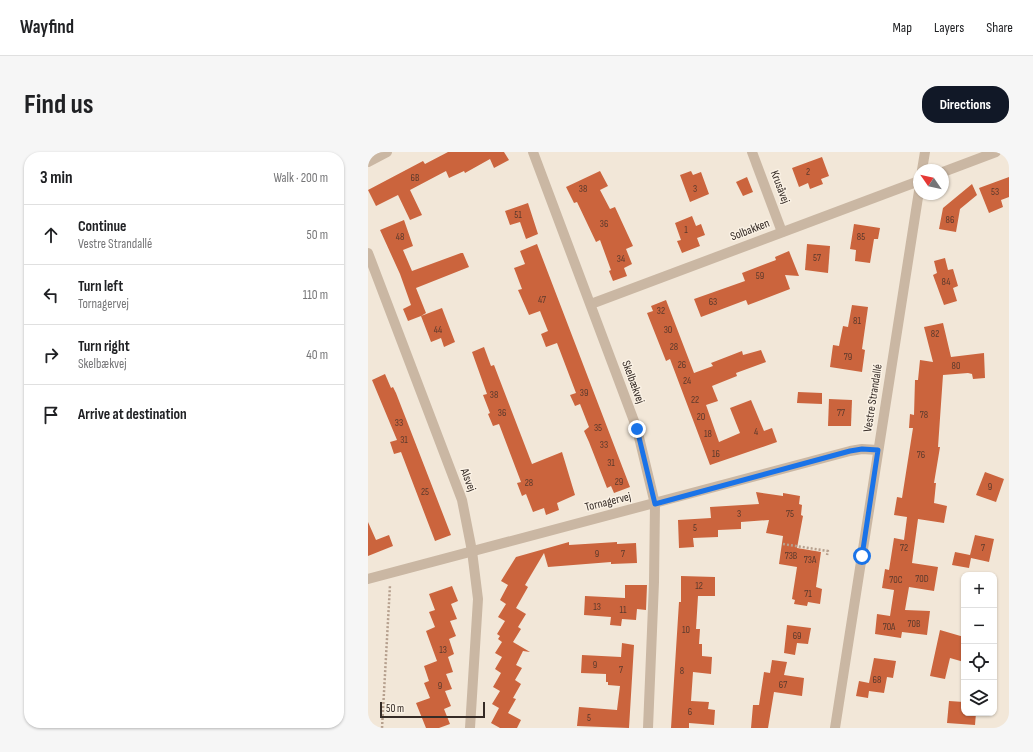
<!DOCTYPE html>
<html lang="en">
<head>
<meta charset="utf-8">
<style>
	body { margin:0; font-family:"Sofia Sans Condensed",sans-serif; background:#f6f6f6; color:#202124 }
	.controls { position:absolute; right:12px; bottom:12px; display:grid; overflow:hidden; border-radius:8px; box-shadow:0 1px 3px #0004 }
	.controls button { width:36px; height:36px; display:grid; place-items:center; padding:0; border:0; border-bottom:1px solid #e0e0e0; background:#fff; color:#202124; font:20px sans-serif }
	.compass { position:absolute; left:545px; top:12px; width:36px; height:36px; border-radius:50%; background:#fff; box-shadow:0 1px 3px #0004; rotate:304deg }
	.scale { position:absolute; left:12px; bottom:10px; width:105px; box-sizing:border-box; padding-left:4px; border:2px solid #352b26; border-top:0; font-size:11px; line-height:14px; white-space:nowrap; color:#352b26; -webkit-text-stroke:3px #faf1e4; paint-order:stroke }
	.stop { position:absolute; width:12px; height:12px; margin:-9px; border:3px solid #1a73e8; border-radius:50%; background:#fff }
	.stop.end { background:#1a73e8; border-color:#fff; box-shadow:0 1px 4px #0008 }
	.list { margin:0; padding:0; list-style:none }
	h2 { display:flex; justify-content:space-between; align-items:center; height:52px; margin:0; padding:0 16px; font-size:17px }
	h2 small { font-size:13px; font-weight:400; color:#757577 }
	.list li { display:grid; grid-template-columns:26px 1fr auto; gap:12px; align-items:center; box-sizing:border-box; height:60px; padding:0 16px; border-top:1px solid #e0e0e0 }
	.list b { display:block; font-size:15px; white-space:nowrap }
	.list p { margin:0; font-size:13px; white-space:nowrap; color:#757577 }
	.list em { font-size:13px; font-style:normal; color:#757577 }
	.icon { flex:none; width:22px; height:22px; fill:none; stroke:currentColor; stroke-width:2; stroke-linecap:round; stroke-linejoin:round }
	.map { position:relative; flex:none; width:641px; height:576px; overflow:hidden; border-radius:16px }
	header { display:flex; align-items:center; gap:24px; box-sizing:border-box; height:56px; padding:0 20px; background:#fff; border-bottom:1px solid #e0e0e0 }
	header strong { font-size:19px }
	nav { display:flex; gap:22px; margin-inline-start:auto; font-size:14px }
	.intro { display:flex; align-items:center; justify-content:space-between; box-sizing:border-box; height:96px; padding:0 24px }
	h1 { margin:0; font-size:28px }
	.button { padding:10px 18px; border-radius:16px; background:#111827; color:#fff; font-size:14px; font-weight:700 }
	main { display:flex; gap:24px; padding:0 24px }
	aside { flex:1; background:#fff; border-radius:16px; box-shadow:0 1px 3px #0004 }
	.map>svg:first-child { display:block }
</style>
</head>
<body>
<header>
<strong>Wayfind</strong>
<nav><a>Map</a><a>Layers</a><a>Share</a></nav>
</header>
<div class="intro"><h1>Find us</h1><a class="button">Directions</a></div>
<main>
<aside>
<h2>3 min<small>Walk · 200 m</small></h2>
<ul class="list">
<li><svg class="icon" aria-label="ahead" viewBox="0 0 24 24"><path d="M12 20V5M6 11l6-6 6 6"/></svg><div><b>Continue</b><p>Vestre Strandallé</p></div><em>50 m</em></li>
<li><svg class="icon" aria-label="left" viewBox="0 0 24 24"><path d="M17 20v-9H6M10 6l-5 5 5 5"/></svg><div><b>Turn left</b><p>Tornagervej</p></div><em>110 m</em></li>
<li><svg class="icon" aria-label="right" viewBox="0 0 24 24"><path d="M7 20v-9h11M14 6l5 5-5 5"/></svg><div><b>Turn right</b><p>Skelbækvej</p></div><em>40 m</em></li>
<li><svg class="icon" aria-label="arrive" viewBox="0 0 24 24"><path d="M6 21V4h12l-3 4 3 4H6"/></svg><div><b>Arrive at destination</b></div></li>
</ul>
</aside>
<div class="map">
<svg width="641" height="576" viewBox="0 0 641 576">
	<rect width="100%" height="100%" fill="#f2e7d8"/>
	<g fill="#cb643d">
		<path d="M80 0H136L141 8 126 16 122 7 97 21 96 19 81 26 78 19 42 38 54 63 42 68 30 43 8 54 0 38 55 9 57 12Z"/>
		<path d="M454 5 461 24 453 27 455 32 442 37 440 31 431 35 424 16Z"/>
		<path d="M232 19 240 34 232 38 242 57 247 55 265 94 258 97 264 112 256 116 259 124 245 129 241 119 243 118 232 88 228 90 209 50 206 51 198 35Z"/>
		<path d="M323 19 325 23 333 20 341 42 322 50 312 23Z"/>
		<path d="M379 25 385 40 375 44 368 30Z"/>
		<path d="M641 25V45L633 48 635 55 621 61 611 36Z"/>
		<path d="M604 32 609 43 592 57 588 80 571 77 575 56Z"/>
		<path d="M160 51 170 82 158 87 152 70 142 73 137 59Z"/>
		<path d="M324 64 328 74 333 72 337 83 329 86 332 94 314 101 309 89 313 88 307 71Z"/>
		<path d="M36 68 45 94 35 98 44 119 93 101H95L101 115 48 136 58 161 53 164 74 156 87 190 76 195 73 186 63 190 53 164 40 169 35 157 43 153 32 122 12 78Z"/>
		<path d="M486 72 512 76 510 87H506L502 111 487 109 488 98 482 97Z"/>
		<path d="M169 92 262 335 246 341 243 334 239 336 221 290 216 279 221 275 212 252 207 254 202 243 208 241 189 191 178 195 173 182 180 179 172 159 161 163 150 138 154 137 146 116 157 112 152 99Z"/>
		<path d="M439 92 462 94 460 121 437 118Z"/>
		<path d="M421 99 431 124 417 123 422 137 380 153 378 148 333 165 326 147 377 129 374 121 408 108 407 105Z"/>
		<path d="M577 106 580 118 585 117 590 134 585 136 589 149 576 153 565 123 569 121 566 109Z"/>
		<path d="M298 148 326 221 345 214 343 211 374 199 375 203 393 198 398 210 368 221 369 224 344 234 350 249 338 253 351 290 372 281 362 256 383 248 396 279 404 276 409 290 342 313 302 207 298 209 279 161 285 159 283 154Z"/>
		<path d="M484 153 500 155 494 197 497 198 494 220 462 215 465 193 471 194 475 174 480 175Z"/>
		<path d="M575 171 583 205 616 201 617 226 605 227 604 222 600 221 575 223 570 295H572L566 331H568L566 351 579 354 576 371 550 367 544 411 570 415 566 439 541 435 537 458 562 459 559 483 534 480 533 486 507 482 509 462 522 464 526 438 514 436 517 417 521 418 526 386 536 388 539 365 526 363 529 345 534 346 545 276H541L542 262 546 263 547 228H550L552 208 565 210 556 175Z"/>
		<path d="M116 195 123 214 126 213 164 312 194 300 207 343 189 351 191 358 178 363 176 356 165 360 158 342 154 344 149 331 153 330 131 272 125 274 120 262 122 261 115 243 119 242 104 200Z"/>
		<path d="M17 222 23 236 25 235 28 241 83 383 67 389 33 300 26 302 22 290 29 288 4 228Z"/>
		<path d="M430 240 454 241V252L429 251Z"/>
		<path d="M461 247 484 248 483 274H460Z"/>
		<path d="M617 320 636 327 628 350 608 343Z"/>
		<path d="M388 340 415 344V341L432 344 431 352 434 353 433 363 435 364 429 396 453 400 448 435 454 437 452 452 440 450 439 454 426 452 427 448 424 447 429 415 411 412 415 384 398 381 401 368 373 370V377L350 378V385L325 386 326 395 311 396 310 368 343 366 342 355 391 352Z"/>
		<path d="M0 370 8 388 21 383 25 394 0 404Z"/>
		<path d="M607 383 626 387 621 410 603 406 601 416 584 413 587 400 602 403Z"/>
		<path d="M201 390V393L249 390V392L268 391 269 411 243 412V410L180 415 176 401 157 433 160 435 148 456 158 462 150 475 153 477 145 490 162 500 155 499 148 513 154 516 147 528 153 532 145 546 148 547 140 561 153 568 149 576H132L123 571 131 556 124 552 132 539 125 535 133 521 127 517 134 505 127 501 134 490 130 487 132 484 129 482 137 469 130 465 138 452 132 448 140 433 133 429 148 405Z"/>
		<path d="M313 424 347 425V444H330L328 477H332L331 492H334V504L344 505 343 522 325 520 323 549 341 550 340 557 347 558 346 573 321 571V576H303L311 450H313Z"/>
		<path d="M257 433H279L278 458 269 457 268 468 254 467 253 474 242 473 243 465 216 463 217 444 257 446Z"/>
		<path d="M84 434 90 449 83 452 89 467 82 469 88 484 81 487 86 502 80 505 85 520 78 522 84 537 77 539 83 554 76 557 82 572 71 576H58L48 551 62 546 56 531 61 529 56 514 69 509 58 479 67 475 61 460 67 458 61 442Z"/>
		<path d="M419 473 443 476 440 492 429 491 427 503 416 501Z"/>
		<path d="M572 478 596 485V510L582 506 577 527 562 524Z"/>
		<path d="M254 491 266 493 261 576 209 574 211 555 249 558 252 534 240 533V530H238V522L213 521 214 503 253 505Z"/>
		<path d="M506 506 528 509 525 526 519 525 516 541 501 539 500 546 488 544 491 529 501 531Z"/>
		<path d="M404 508 419 510 416 523 436 526 434 544 406 540 400 576H383L385 553H391L396 520 402 521Z"/>
		<path d="M581 549 596 550V561H608L607 573 579 571Z"/>
	</g>
	<g fill="none" stroke-linecap="round" stroke-linejoin="round">
		<g stroke="#b6a08e" stroke-width="2.5" stroke-dasharray="2 2" stroke-linecap="butt">
			<path d="M415 392 460 399 459 403"/>
			<path d="M14 576 22 433"/>
		</g>
		<g stroke="#cab7a3" stroke-width="10">
			<path d="M165 0 269 277 287 352 286 430 280 576"/>
			<path d="M384 0 414 80"/>
			<path d="M0 10 19 0"/>
			<path d="M575 20 628 0"/>
			<path d="M0 101 94 348 104 399 110 447 102 576"/>
			<path d="M223 152 551 29"/>
			<path d="M0 427 482 299 494 297 510 298"/>
		</g>
		<g stroke="#cab7a3" stroke-width="10">
			<path d="M554 18 557 0"/>
			<path d="M467 576 551 39"/>
		</g>
	</g>
	<g fill="none" stroke-linecap="round" stroke-linejoin="round">
		<path stroke="#1a73e8" stroke-width="5" d="M269 277 287 352 482 299 494 297 510 298 494 404"/>
	</g>
	<g text-anchor="middle" dominant-baseline="central" stroke-width="3" stroke-linejoin="round" paint-order="stroke">
		<g font-size="10" fill="#5a392c">
			<text x="440" y="20">2</text>
			<text x="47" y="26">6B</text>
			<text x="215" y="37">38</text>
			<text x="327" y="37">3</text>
			<text x="627" y="40">53</text>
			<text x="150" y="63">51</text>
			<text x="582" y="68">86</text>
			<text x="236" y="72">36</text>
			<text x="318" y="78">1</text>
			<text x="32" y="85">48</text>
			<text x="493" y="85">85</text>
			<text x="449" y="106">57</text>
			<text x="253" y="107">34</text>
			<text x="392" y="124">59</text>
			<text x="578" y="130">84</text>
			<text x="174" y="148">47</text>
			<text x="345" y="150">63</text>
			<text x="293" y="159">32</text>
			<text x="489" y="169">81</text>
			<text x="70" y="178">44</text>
			<text x="300" y="178">30</text>
			<text x="567" y="182">82</text>
			<text x="306" y="195">28</text>
			<text x="480" y="205">79</text>
			<text x="314" y="213">26</text>
			<text x="588" y="214">80</text>
			<text x="319" y="229">24</text>
			<text x="216" y="241">39</text>
			<text x="126" y="243">38</text>
			<text x="327" y="248">22</text>
			<text x="134" y="261">36</text>
			<text x="473" y="261">77</text>
			<text x="556" y="263">78</text>
			<text x="333" y="265">20</text>
			<text x="31" y="271">33</text>
			<text x="230" y="276">35</text>
			<text x="388" y="280">4</text>
			<text x="340" y="282">18</text>
			<text x="36" y="288">31</text>
			<text x="236" y="293">33</text>
			<text x="348" y="302">16</text>
			<text x="553" y="303">76</text>
			<text x="243" y="311">31</text>
			<text x="251" y="330">29</text>
			<text x="161" y="331">28</text>
			<text x="622" y="335">9</text>
			<text x="57" y="340">25</text>
			<text x="371" y="362">3</text>
			<text x="422" y="362">75</text>
			<text x="327" y="376">5</text>
			<text x="536" y="396">72</text>
			<text x="615" y="396">7</text>
			<text x="229" y="402">9</text>
			<text x="255" y="402">7</text>
			<text x="423" y="404">73B</text>
			<text x="442" y="408">73A</text>
			<text x="554" y="427">70D</text>
			<text x="528" y="428">70C</text>
			<text x="331" y="434">12</text>
			<text x="440" y="442">71</text>
			<text x="229" y="455">13</text>
			<text x="255" y="458">11</text>
			<text x="546" y="472">70B</text>
			<text x="521" y="475">70A</text>
			<text x="318" y="478">10</text>
			<text x="429" y="484">69</text>
			<text x="75" y="498">13</text>
			<text x="227" y="513">9</text>
			<text x="253" y="518">7</text>
			<text x="314" y="519">8</text>
			<text x="509" y="528">68</text>
			<text x="415" y="533">67</text>
			<text x="72" y="534">9</text>
			<text x="322" y="560">6</text>
			<text x="221" y="566">5</text>
		</g>
		<g font-size="12" fill="#352b26" stroke="#faf1e4">
			<text transform="translate(412 35) rotate(69)">Krusåvej</text>
			<text transform="translate(382 78) rotate(-21)">Solbakken</text>
			<text transform="translate(265 230) rotate(70)">Skelbækvej</text>
			<text transform="translate(505 246) rotate(-81)">Vestre Strandallé</text>
			<text transform="translate(100 328) rotate(69)">Alsvej</text>
			<text transform="translate(240 350) rotate(-14)">Tornagervej</text>
		</g>
	</g>
</svg>
<div class="controls">
<button>+</button>
<button>−</button>
<button><svg class="icon" aria-label="locate" viewBox="0 0 24 24"><circle cx="12" cy="12" r="6"/><path d="M12 2v4M12 18v4M2 12h4M18 12h4"/></svg></button>
<button><svg class="icon" aria-label="layers" viewBox="0 0 24 24"><path d="M12 4l9 5-9 5-9-5zM3 14l9 5 9-5"/></svg></button>
</div>
<svg class="compass" viewBox="-18 -18 36 36"><path d="M0-13l5 13h-10z" fill="#e53935"/><path d="M0 13l5-13h-10z" fill="#757577"/></svg>
<div class="scale">50 m</div>
<div class="stop" style="left:494px;top:404px"></div>
<div class="stop end" style="left:269px;top:277px"></div>
</div>
</main>
</body>
</html>
